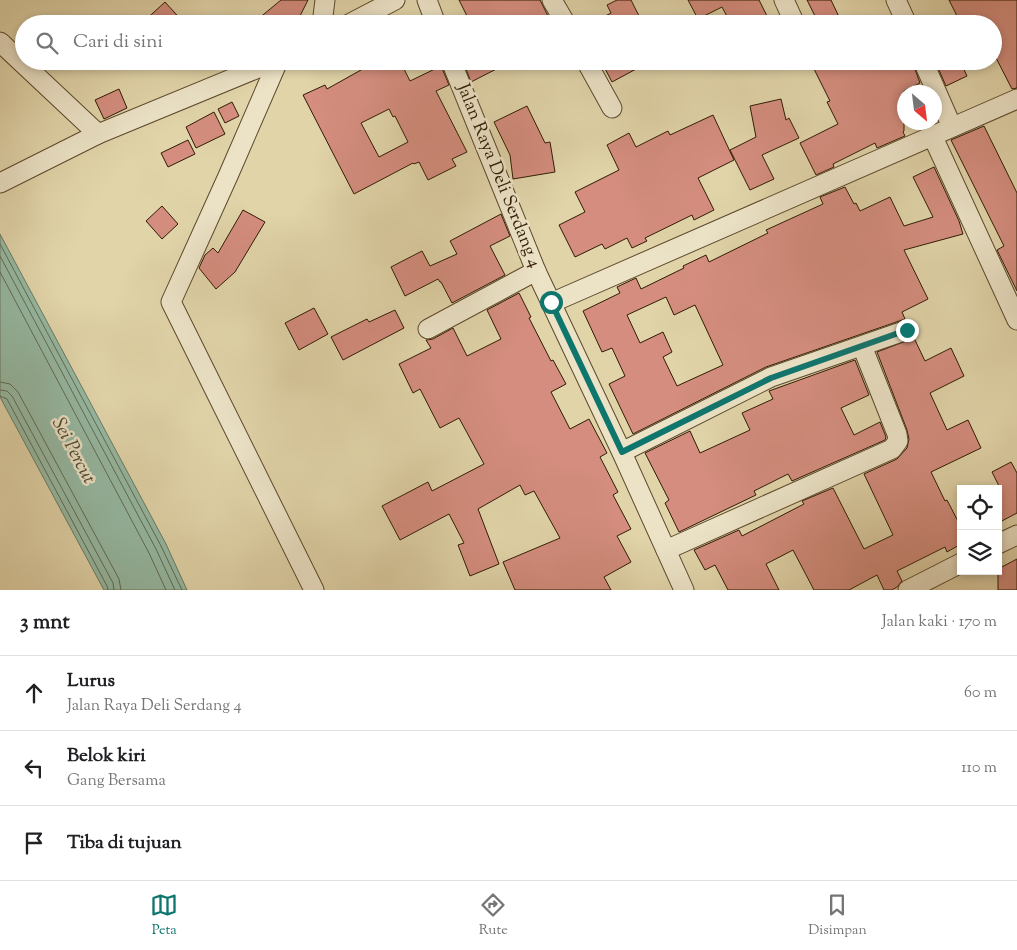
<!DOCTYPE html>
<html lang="id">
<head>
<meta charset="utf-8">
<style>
	body { margin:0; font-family:"Sorts Mill Goudy",serif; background:#f6f6f6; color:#202124 }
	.controls { position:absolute; right:15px; bottom:15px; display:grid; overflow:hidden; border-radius:0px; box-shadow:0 2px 8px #0003 }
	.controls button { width:45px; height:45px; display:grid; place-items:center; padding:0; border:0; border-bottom:1px solid #e0e0e0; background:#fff; color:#202124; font:25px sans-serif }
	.compass { position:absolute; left:897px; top:85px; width:45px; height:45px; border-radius:50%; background:#fff; box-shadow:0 2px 8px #0003; rotate:152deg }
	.stop { position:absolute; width:15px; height:15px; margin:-11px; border:4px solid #0f766e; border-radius:50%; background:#fff }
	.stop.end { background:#0f766e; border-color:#fff; box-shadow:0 1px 5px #0008 }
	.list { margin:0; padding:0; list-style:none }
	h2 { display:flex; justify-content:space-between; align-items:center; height:65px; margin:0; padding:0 20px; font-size:21px }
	h2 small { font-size:16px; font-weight:400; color:#757577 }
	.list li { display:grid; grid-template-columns:32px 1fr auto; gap:15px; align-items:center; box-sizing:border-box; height:75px; padding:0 20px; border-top:1px solid #e0e0e0 }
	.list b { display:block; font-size:19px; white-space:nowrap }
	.list p { margin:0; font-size:16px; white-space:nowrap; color:#757577 }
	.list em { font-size:16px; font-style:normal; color:#757577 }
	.icon { flex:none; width:28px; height:28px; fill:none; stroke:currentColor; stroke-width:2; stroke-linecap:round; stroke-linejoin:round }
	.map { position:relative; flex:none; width:1017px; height:590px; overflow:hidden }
	.search { position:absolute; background:#fff; box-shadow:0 2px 8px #0003; left:15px; right:15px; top:15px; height:55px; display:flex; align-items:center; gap:12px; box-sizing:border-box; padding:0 18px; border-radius:28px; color:#757577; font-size:19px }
	.sheet { height:290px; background:#fff }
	nav { display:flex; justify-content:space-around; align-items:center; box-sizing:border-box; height:70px; border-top:1px solid #e0e0e0; background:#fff; font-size:14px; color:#757577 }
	nav a { display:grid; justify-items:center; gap:2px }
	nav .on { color:#0f766e }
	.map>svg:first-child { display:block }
</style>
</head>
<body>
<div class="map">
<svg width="1017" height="590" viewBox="0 0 1017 590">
	<rect width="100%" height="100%" fill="#e1d4a9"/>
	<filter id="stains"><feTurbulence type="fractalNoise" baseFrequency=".004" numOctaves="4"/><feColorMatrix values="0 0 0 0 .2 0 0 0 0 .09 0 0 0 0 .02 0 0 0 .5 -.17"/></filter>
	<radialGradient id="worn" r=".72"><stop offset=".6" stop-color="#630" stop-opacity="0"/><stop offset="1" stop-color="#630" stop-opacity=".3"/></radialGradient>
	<path fill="#95b9a3" stroke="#6c7a63" d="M0 234 166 544 187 590H104L0 397Z"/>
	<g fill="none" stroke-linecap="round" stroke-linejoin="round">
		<g stroke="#626a53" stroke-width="1">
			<path d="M0 244 161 546 182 590"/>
			<path d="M0 256 156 549 175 590"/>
			<path d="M0 272 149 553 166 590"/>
			<path d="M0 382 10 384 18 392 119 579 121 590"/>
			<path d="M0 390 7 391 12 396 113 583 114 590"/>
			<path d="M0 396 7 399 107 586 108 590"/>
		</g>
	</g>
	<g fill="#d48d7e" stroke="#2f1b03" fill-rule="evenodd">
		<path d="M281 0H308L299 18 292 24H252Z"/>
		<path d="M459 0H540L552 24H471Z"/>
		<path d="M617 0H631L639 16 623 24H590L611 13 607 5Z"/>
		<path d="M688 0H759L771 24H731L722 7 698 19Z"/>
		<path d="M807 0H831L840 19 830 24H819Z"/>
		<path d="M949 0H1017V88L1012 89 993 52V24H961Z"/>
		<path d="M165 2 185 24H141Z"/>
		<path d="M377 61H400L410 81 441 66 449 85 436 91 467 152 452 159 456 166 428 180 419 162 414 164 413 163 354 194 303 95 325 85 327 89ZM389 109 393 117 395 116 408 142 379 157 361 123Z"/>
		<path d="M463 61H512L471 82Z"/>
		<path d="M601 61H651L612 82Z"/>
		<path d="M810 61H912L920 83 904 91V131L903 132 905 136 877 148 875 143 833 164 834 167 816 175 800 143 838 124 827 102 830 101Z"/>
		<path d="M935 61H964L961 63 967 76 946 86Z"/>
		<path d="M119 89 127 108 104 119 95 100Z"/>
		<path d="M781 99 786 120 789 118 799 138 762 155 774 179 750 190 730 150 756 137 750 106Z"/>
		<path d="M232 102 239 116 225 123 218 109Z"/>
		<path d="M527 106 545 143 550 142 555 172 513 179 510 155 494 122Z"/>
		<path d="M214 112 225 134 196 148 186 127Z"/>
		<path d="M713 115 734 160 698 178 714 210 694 220 692 215 645 238 647 241 632 248 627 238 605 249 602 244 575 257 559 225 585 212 575 192 619 170 607 145 629 133 636 147 668 131 670 135Z"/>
		<path d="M984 126 1017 193V291L997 250 1004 246 951 140Z"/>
		<path d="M188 140 195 154 168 167 161 153Z"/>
		<path d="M934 167 959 221 963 234 904 250 928 299 902 312 905 319 766 367 633 434 609 384 625 376 612 348 602 352 583 311 620 293 617 287 636 278 641 289 684 268 683 266 706 255 709 262 768 233 766 230 823 204 820 197 845 187 854 204 856 203 860 211 890 197 904 226 933 217 913 177ZM666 297 674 315 695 305 723 365 677 386 663 357 672 352 663 332 640 343 627 315Z"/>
		<path d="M162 206 178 224 162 239 146 221Z"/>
		<path d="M243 210 265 222 235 272 216 289 199 268 205 255 213 248 218 253Z"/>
		<path d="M501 214 510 236 490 246 505 275 452 303 441 282H440L438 279 405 296 391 267 422 251 430 266 457 254 450 241Z"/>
		<path d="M519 293 531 317 529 318 551 361 553 360 566 384 551 392 570 429 589 419 607 453 600 457 618 492 613 495 631 529 617 536 631 562 604 577 611 590H515L503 562 560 538 534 491 525 495 520 485 478 509 499 564 470 576 458 545 464 543 449 514 400 540 382 506 428 482 432 491 484 464 459 418 440 428 420 389 413 393 399 364 431 348 426 340 433 339 453 328 467 356 501 339 487 310Z"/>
		<path d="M314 308 328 334 299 350 285 323Z"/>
		<path d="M395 310 404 328 343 360 331 337 367 319 369 322Z"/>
		<path d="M914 338 925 361 951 348 964 376 930 393 947 430 968 420 981 448 931 472 945 501 947 500 961 527V544L947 552 945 547 897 571 902 581 897 587 892 590H884L877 575 849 590H814L793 550 766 564 779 590H728L715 565 705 570 694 550 739 530 742 536 804 504 802 501 833 488 864 549 893 535 864 474 897 459 907 448 909 439 907 430 877 352Z"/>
		<path d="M855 360 869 395 841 408 854 435 880 422 886 437 885 440 792 481 788 474 754 491 756 495 679 532 665 503 669 500 645 453 690 431 700 453 750 430 742 413 773 399 769 391Z"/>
		<path d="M1011 462 1017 473V513L998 523 999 486 992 472Z"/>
		<path d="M1017 559V590H998V569Z"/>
	</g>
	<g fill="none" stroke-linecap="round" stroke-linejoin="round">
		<g stroke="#5c492c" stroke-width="21">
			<g id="minor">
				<path d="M427 0 436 24"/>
				<path d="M552 0 566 24"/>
				<path d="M784 0 795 24"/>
				<path d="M896 0 907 24"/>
				<path d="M322 24 325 0"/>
				<path d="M349 24 395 0"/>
				<path d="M0 42 98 134"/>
				<path d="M278 61 228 176 171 302 314 590"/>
				<path d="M451 61 536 271 623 455 684 590"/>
				<path d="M586 61 612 108"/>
				<path d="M923 61 952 127"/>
				<path d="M932 135 1017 320"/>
				<path d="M0 183 98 134 275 61"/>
				<path d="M551 303 1017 99"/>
				<path d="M428 329 536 271"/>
				<path d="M622 452 771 377 907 330"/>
				<path d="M998 544 1017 535"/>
				<path d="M666 550 892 449 898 441 897 434 862 346"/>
				<path d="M908 590 961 563"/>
			</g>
		</g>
		<use href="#minor" stroke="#ece3c7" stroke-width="19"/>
	</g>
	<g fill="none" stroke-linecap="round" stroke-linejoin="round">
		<path stroke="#0f766e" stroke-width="6" d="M551 302 622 452 771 378 907 330"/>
	</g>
	<g text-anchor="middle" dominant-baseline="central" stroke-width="5" stroke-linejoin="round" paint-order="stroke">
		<g font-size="18" fill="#2f1b03" stroke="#ece3c7">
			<text transform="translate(498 176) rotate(68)">Jalan Raya Deli Serdang 4</text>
		</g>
		<g font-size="19" font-style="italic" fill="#4e4a33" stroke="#ece3c7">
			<text transform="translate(73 451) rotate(62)">Sei Percut</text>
		</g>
	</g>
	<rect width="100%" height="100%" filter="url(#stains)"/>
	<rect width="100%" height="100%" fill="url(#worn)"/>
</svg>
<div class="controls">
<button><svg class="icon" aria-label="locate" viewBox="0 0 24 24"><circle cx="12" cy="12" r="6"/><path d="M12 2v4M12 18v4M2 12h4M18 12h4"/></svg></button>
<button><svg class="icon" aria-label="layers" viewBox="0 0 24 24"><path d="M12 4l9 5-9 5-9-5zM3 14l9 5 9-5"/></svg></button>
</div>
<svg class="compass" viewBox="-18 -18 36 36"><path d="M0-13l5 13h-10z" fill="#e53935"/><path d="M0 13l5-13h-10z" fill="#757577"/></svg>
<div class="stop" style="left:551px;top:302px"></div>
<div class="stop end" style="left:907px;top:330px"></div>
<div class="search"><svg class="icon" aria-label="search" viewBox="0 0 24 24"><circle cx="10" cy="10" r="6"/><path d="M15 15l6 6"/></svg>Cari di sini</div>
</div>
<section class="sheet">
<h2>3 mnt<small>Jalan kaki · 170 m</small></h2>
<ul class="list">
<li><svg class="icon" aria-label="ahead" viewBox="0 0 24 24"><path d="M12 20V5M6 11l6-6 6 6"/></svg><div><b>Lurus</b><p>Jalan Raya Deli Serdang 4</p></div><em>60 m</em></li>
<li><svg class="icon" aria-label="left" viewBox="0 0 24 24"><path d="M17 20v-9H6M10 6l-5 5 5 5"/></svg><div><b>Belok kiri</b><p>Gang Bersama</p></div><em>110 m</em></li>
<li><svg class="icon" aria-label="arrive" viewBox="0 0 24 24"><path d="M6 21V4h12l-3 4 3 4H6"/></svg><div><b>Tiba di tujuan</b></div></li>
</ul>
</section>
<nav>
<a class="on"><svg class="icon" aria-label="map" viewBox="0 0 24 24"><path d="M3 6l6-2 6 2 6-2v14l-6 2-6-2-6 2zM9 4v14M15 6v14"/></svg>Peta</a>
<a><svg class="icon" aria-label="directions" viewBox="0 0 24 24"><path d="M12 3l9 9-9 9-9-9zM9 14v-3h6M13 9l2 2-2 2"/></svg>Rute</a>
<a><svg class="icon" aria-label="saved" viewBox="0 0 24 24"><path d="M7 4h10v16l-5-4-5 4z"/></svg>Disimpan</a>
</nav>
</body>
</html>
